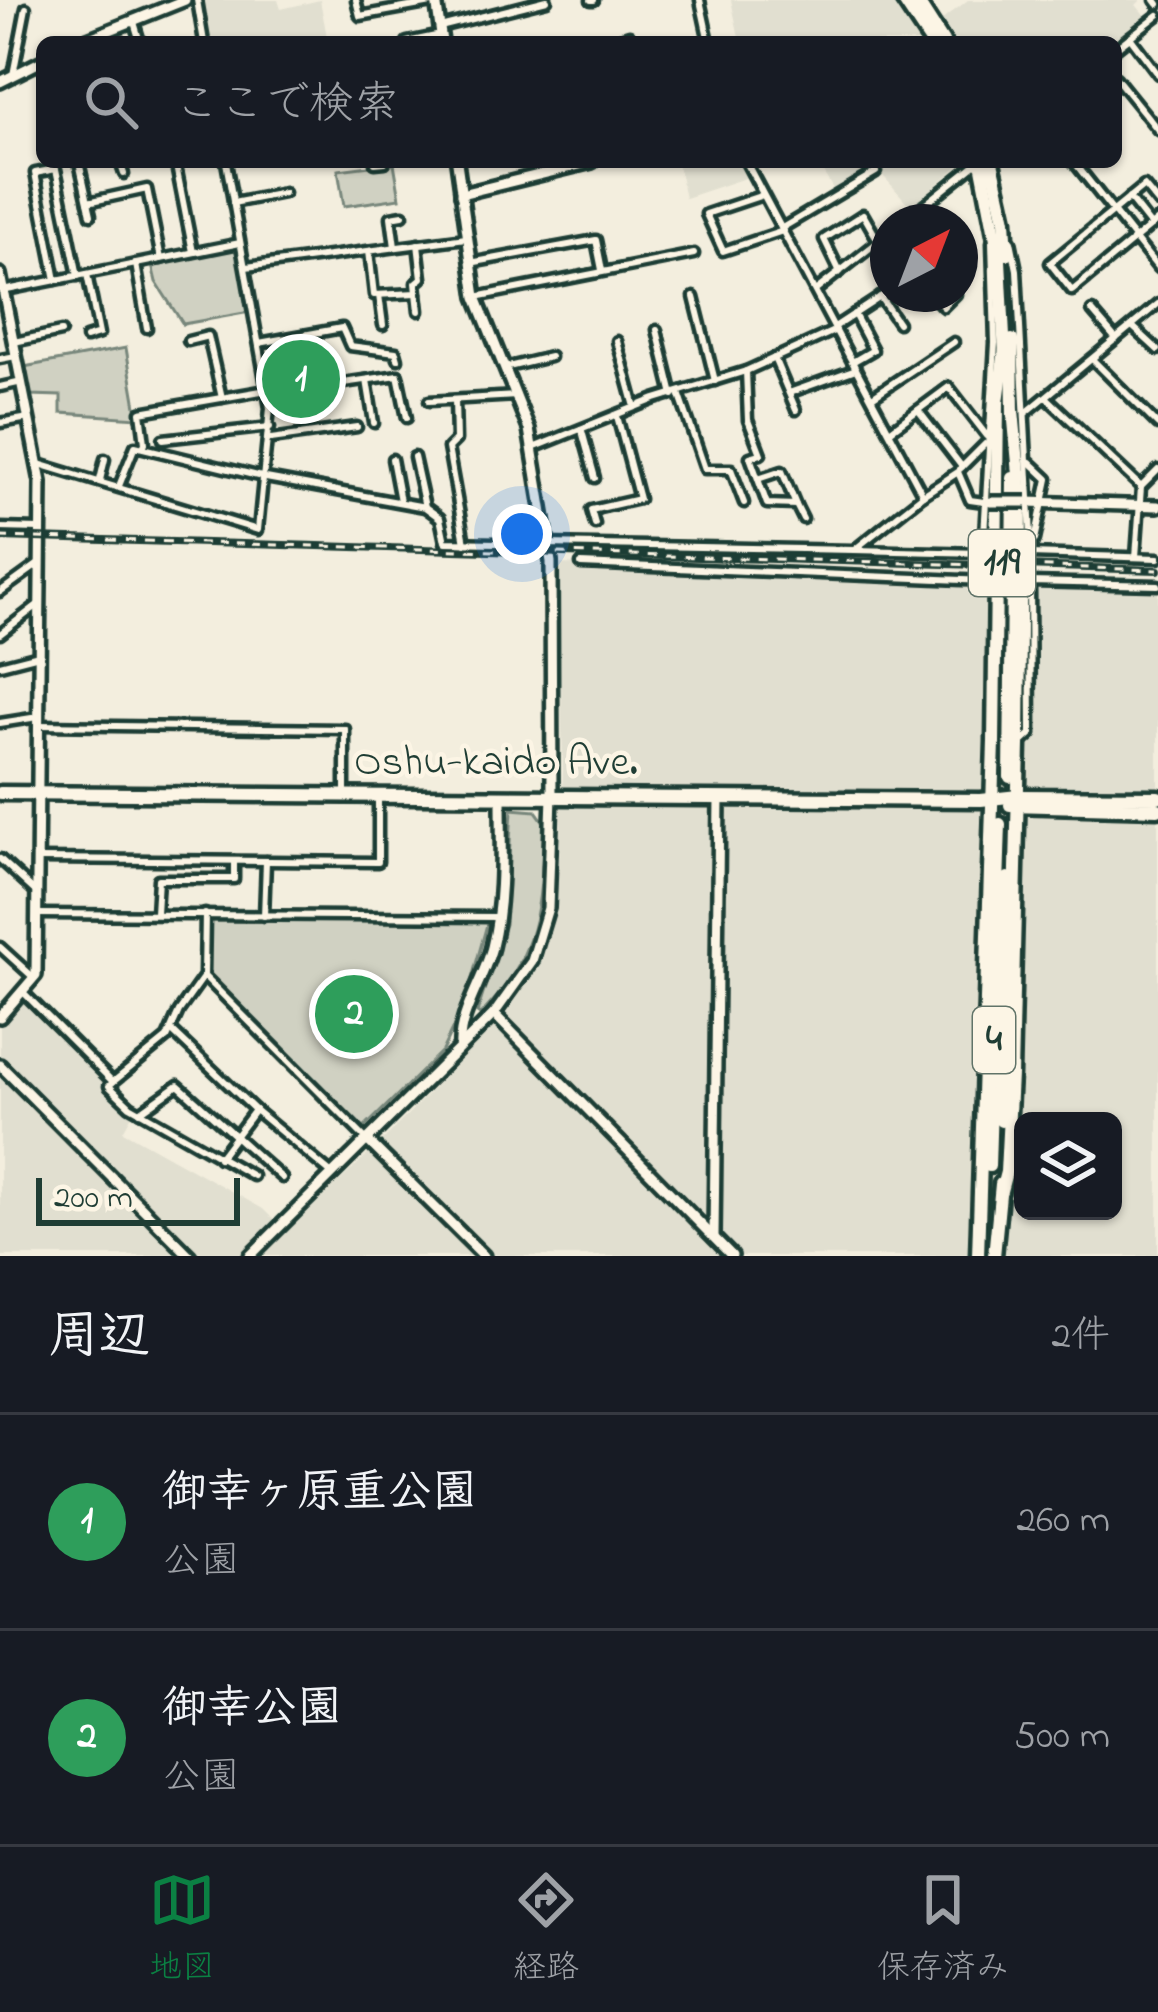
<!DOCTYPE html>
<html lang="ja">
<head>
<meta charset="utf-8">
<style>
	body { margin:0; font-family:"Indie Flower","Klee One",sans-serif; background:#20242c; color:#f1f3f6 }
	.controls { position:absolute; right:36px; bottom:36px; display:grid; overflow:hidden; border-radius:18px; box-shadow:0 3px 9px #0004 }
	.controls button { width:108px; height:108px; display:grid; place-items:center; padding:0; border:0; border-bottom:3px solid #363941; background:#171b24; color:#f1f3f6; font:60px sans-serif }
	.compass { position:absolute; left:870px; top:204px; width:108px; height:108px; border-radius:50%; background:#171b24; box-shadow:0 3px 9px #0004; rotate:42deg }
	.scale { position:absolute; left:36px; bottom:30px; width:204px; box-sizing:border-box; padding-left:12px; border:6px solid #1f3d34; border-top:0; font-size:33px; line-height:42px; white-space:nowrap; color:#1f3d34; -webkit-text-stroke:9px #fcf5e5; paint-order:stroke }
	.you { position:absolute; left:522px; top:534px; width:42px; height:42px; margin:-30px; border:9px solid #fff; border-radius:50%; background:#1a73e8; box-shadow:0 0 0 18px #1a73e833 }
	.badge { display:grid; place-items:center; width:78px; height:78px; border-radius:50%; background:#0b8043; color:#fff; font-size:39px; font-weight:700 }
	.pin { position:absolute; translate:-50% -50%; border:6px solid #fff; box-shadow:0 3px 12px #0006 }
	.list { margin:0; padding:0; list-style:none }
	h2 { display:flex; justify-content:space-between; align-items:center; height:156px; margin:0; padding:0 48px; font-size:51px }
	h2 small { font-size:39px; font-weight:400; color:#9ea1a6 }
	.list li { display:grid; grid-template-columns:78px 1fr auto; gap:36px; align-items:center; box-sizing:border-box; height:216px; padding:0 48px; border-top:3px solid #363941 }
	.list b { display:block; font-size:45px; white-space:nowrap }
	.list p { margin:0; font-size:39px; white-space:nowrap; color:#9ea1a6 }
	.list em { font-size:39px; font-style:normal; color:#9ea1a6 }
	.icon { flex:none; width:66px; height:66px; fill:none; stroke:currentColor; stroke-width:2; stroke-linecap:round; stroke-linejoin:round }
	.map { position:relative; flex:none; width:1158px; height:1256px; overflow:hidden }
	.search { position:absolute; background:#171b24; box-shadow:0 3px 9px #0004; left:36px; right:36px; top:36px; height:132px; display:flex; align-items:center; gap:30px; box-sizing:border-box; padding:0 42px; border-radius:18px; color:#9ea1a6; font-size:45px }
	.sheet { height:588px; background:#171b24 }
	nav { display:flex; justify-content:space-around; align-items:center; box-sizing:border-box; height:168px; border-top:3px solid #363941; background:#171b24; font-size:33px; color:#9ea1a6 }
	nav a { display:grid; justify-items:center; gap:6px }
	nav .on { color:#0b8043 }
	.map>svg:first-child { display:block }
</style>
</head>
<body>
<div class="map">
<svg width="1158" height="1256" viewBox="0 0 1158 1256">
	<rect width="100%" height="100%" fill="#f3eede"/>
	<filter id="ink" filterUnits="userSpaceOnUse"><feTurbulence type="fractalNoise" baseFrequency=".00833" numOctaves="2"/><feDisplacementMap in="SourceGraphic" scale="24" xChannelSelector="R" yChannelSelector="G"/><feConvolveMatrix kernelMatrix="1 2 1 2 8 2 1 2 1" color-interpolation-filters="sRGB"/></filter>
	<g filter="url(#ink)">
		<g fill="#e1dfd0" fill-rule="evenodd">
			<path d="M200 0H278L281 9 320 0 328 42H207Z"/>
			<path d="M731 0H894L923 42H740Z"/>
			<path d="M968 0H1141L1136 5 1147 18 1116 42H952L941 21Z"/>
			<path d="M677 162H740L748 177 685 198Z"/>
			<path d="M817 162H963L911 207 877 169 836 194Z"/>
			<path d="M558 564 1158 586V1256H0V1024L26 998 108 1081 107 1087 133 1113 123 1131 263 1209 286 1232 385 1138 508 1011 542 961 557 905 563 771ZM1023 1121H1113V1211H1023Z"/>
		</g>
		<g fill="#d0d1c2" stroke="#78877b" stroke-width="3">
			<path d="M394 163 400 198 344 206 338 170Z"/>
			<path d="M235 248 240 253 250 312 183 324 156 282 152 265Z"/>
			<path d="M126 348 138 418 61 413V396L30 395 24 367Z"/>
			<path d="M512 809 536 811 544 822C541 903 541 955 480 1015L477 1013 505 924Z"/>
			<path d="M482 915 488 921 466 1000 442 1051 364 1128 209 975 210 919Z"/>
		</g>
		<g fill="none" stroke-linecap="round" stroke-linejoin="round">
			<g stroke="#c9cbbc" stroke-width="12" stroke-dasharray="12 6" stroke-linecap="butt">
				<path d="M1010 777V823"/>
				<path d="M1000 778V824"/>
			</g>
			<g stroke="#1f3d34" stroke-width="15">
				<g id="street">
					<path d="M197 0 204 42"/>
					<path d="M356 0 360 16 437 2"/>
					<path d="M591 0H594"/>
					<path d="M700 0 709 42"/>
					<path d="M1155 0 1158 4"/>
					<path d="M134 22 140 42"/>
					<path d="M440 27 547 0"/>
					<path d="M1130 37 1158 74"/>
					<path d="M407 42 441 35"/>
					<path d="M608 42 629 35 631 42"/>
					<path d="M1116 48 1158 15"/>
					<path d="M13 75 26 8"/>
					<path d="M1116 78 1158 130"/>
					<path d="M79 162 88 202 147 189 161 259"/>
					<path d="M120 162 124 174"/>
					<path d="M746 162 923 495 958 472 970 500 984 502"/>
					<path d="M1074 162 1158 268"/>
					<path d="M375 163 385 162"/>
					<path d="M177 171 193 252"/>
					<path d="M763 195 706 214 723 251 783 231"/>
					<path d="M1129 198 1151 226"/>
					<path d="M88 202 91 215"/>
					<path d="M233 203 284 193"/>
					<path d="M1158 203 1144 186 1050 263 1072 291 1158 220"/>
					<path d="M921 208 933 222"/>
					<path d="M903 222 978 162"/>
					<path d="M782 228 876 172"/>
					<path d="M1011 241 1017 270 1032 555"/>
					<path d="M395 247 391 217 403 215"/>
					<path d="M369 251 374 295 417 293 416 283 422 278 418 244"/>
					<path d="M960 255 970 267"/>
					<path d="M470 263 596 240 602 270"/>
					<path d="M136 264 147 328"/>
					<path d="M246 267 466 238"/>
					<path d="M840 272 824 239 863 214 879 242"/>
					<path d="M56 280 35 173 56 169 78 276"/>
					<path d="M2 291 240 243"/>
					<path d="M815 291 888 234"/>
					<path d="M417 293 419 311"/>
					<path d="M931 294 943 307 956 294"/>
					<path d="M379 295 383 325"/>
					<path d="M476 297 694 254"/>
					<path d="M694 297 715 381"/>
					<path d="M880 297 898 323"/>
					<path d="M1092 311 1116 339"/>
					<path d="M854 314 873 350 854 361"/>
					<path d="M836 326 888 292"/>
					<path d="M1132 326 1158 350"/>
					<path d="M657 330 673 395"/>
					<path d="M86 338 99 334 87 274"/>
					<path d="M283 339 290 391"/>
					<path d="M188 341 208 336 222 398"/>
					<path d="M617 341 635 407"/>
					<path d="M14 342 61 332"/>
					<path d="M259 343 342 328 350 346 396 352 398 359"/>
					<path d="M774 358 796 410"/>
					<path d="M0 359 16 356"/>
					<path d="M1092 359 1158 425"/>
					<path d="M504 368 550 357"/>
					<path d="M746 371 748 420 761 454 750 457 767 504 796 505 803 519"/>
					<path d="M367 380 374 423"/>
					<path d="M0 387 22 382"/>
					<path d="M679 393 705 469H731L744 503"/>
					<path d="M789 393 856 369"/>
					<path d="M268 394 398 375 407 418"/>
					<path d="M872 397 954 342"/>
					<path d="M1046 397 1141 487"/>
					<path d="M455 400 456 440 448 448 465 543"/>
					<path d="M429 401 517 396"/>
					<path d="M918 410 962 467"/>
					<path d="M1027 412 1158 304"/>
					<path d="M0 423 29 418"/>
					<path d="M891 430 949 387 987 436"/>
					<path d="M582 431 595 478"/>
					<path d="M163 439 270 427"/>
					<path d="M271 439 357 427"/>
					<path d="M143 447 145 443 141 412 267 390"/>
					<path d="M533 448 655 399 746 371 836 330"/>
					<path d="M414 457 425 507"/>
					<path d="M392 459 400 501"/>
					<path d="M1030 462 1048 479 1035 540"/>
					<path d="M39 464 258 530 270 408 226 162"/>
					<path d="M960 469 985 444"/>
					<path d="M758 479 782 471 796 505"/>
					<path d="M100 480 105 459"/>
					<path d="M119 486 135 446 266 478 425 507 440 518 445 542 854 550"/>
					<path d="M923 495 854 550 983 553"/>
					<path d="M595 524 591 510 639 499 617 416"/>
					<path d="M0 528 40 529"/>
					<path d="M983 553 995 343 992 242"/>
					<path d="M1030 554 1158 558"/>
					<path d="M1136 557 1141 487 1158 470"/>
					<path d="M581 564 986 581"/>
					<path d="M0 592 40 563"/>
					<path d="M0 634 39 604"/>
					<path d="M0 665 39 655"/>
					<path d="M0 723 38 717"/>
					<path d="M38 725 345 729V795"/>
					<path d="M1019 745 1031 734 1030 582 1158 585"/>
					<path d="M0 859 37 893"/>
					<path d="M38 859 378 862V799"/>
					<path d="M156 913 158 879H234V861"/>
					<path d="M37 914 496 917"/>
					<path d="M264 916 266 861"/>
					<path d="M0 947 33 977"/>
					<path d="M204 976 367 1140"/>
					<path d="M24 993 113 1082 109 1086 130 1106 253 1176"/>
					<path d="M172 1031 255 1110 332 1174"/>
					<path d="M113 1082 167 1038 179 1011 204 976 205 914"/>
					<path d="M140 1112 178 1085 282 1178"/>
					<path d="M219 1158 255 1110"/>
				</g>
			</g>
			<g stroke="#1f3d34" stroke-width="18">
				<g id="secondary">
					<path d="M436 0 442 42"/>
					<path d="M80 42 185 0"/>
					<path d="M0 82 42 61"/>
					<path d="M461 194 592 162"/>
					<path d="M0 274 41 482 36 975 0 1017"/>
					<path d="M1027 502 1158 506"/>
					<path d="M494 1014 732 1256"/>
					<path d="M460 1046C458 1015 484 979 492 947 504 899 501 846 501 796"/>
					<path d="M0 1065 190 1256"/>
					<path d="M367 1140 484 1256"/>
					<path d="M714 1237 719 798"/>
					<path d="M250 1256 494 1014 532 961 548 908 552 796 551 562 529 429 476 297 457 162"/>
				</g>
			</g>
			<g stroke="#1f3d34" stroke-width="21">
				<g id="highway">
					<path d="M903 0 931 42"/>
					<path d="M916 0 943 42"/>
					<path d="M981 162 1000 260 1005 356"/>
					<path d="M992 162 1005 220 1007 254"/>
					<path d="M1012 340 1013 416"/>
					<path d="M1010 777 1013 478"/>
					<path d="M0 793 981 800 1018 796 1158 797"/>
					<path d="M1010 805 1158 809"/>
					<path d="M1001 1121 1008 878"/>
					<path d="M989 1166 1000 824"/>
					<path d="M1001 1191 1006 1172 1011 1075 1019 745 1021 496 1013 410"/>
					<path d="M978 1256 994 742 998 402 1005 349"/>
					<path d="M994 1256 1001 1184"/>
				</g>
			</g>
			<use href="#street" stroke="#fcf5e5" stroke-width="6"/>
			<use href="#secondary" stroke="#fcf5e5" stroke-width="9"/>
			<use href="#highway" stroke="#fcf5e5" stroke-width="12"/>
			<g stroke="#1f3d34" stroke-width="8">
				<path id="rail" d="M0 537 1158 570"/>
			</g>
			<use href="#rail" stroke="#fcf5e5" stroke-width="3" stroke-dasharray="9" stroke-linecap="butt"/>
			<g stroke="#1f3d34" stroke-width="15" stroke-linecap="butt">
				<g id="street-bridge">
					<path d="M988 553 1027 554"/>
					<path d="M986 581 1030 582"/>
				</g>
			</g>
			<g stroke="#1f3d34" stroke-width="18" stroke-linecap="butt">
				<path id="secondary-bridge" d="M991 502H1027"/>
			</g>
			<use href="#street-bridge" stroke="#fcf5e5" stroke-width="6"/>
			<use href="#secondary-bridge" stroke="#fcf5e5" stroke-width="9"/>
		</g>
	</g>
	<g text-anchor="middle" dominant-baseline="central" stroke-width="9" stroke-linejoin="round" paint-order="stroke">
		<g fill="#fcf5e5" stroke="#617469" stroke-width="3">
			<rect x="969" y="530" width="66" height="66" rx="9"/>
			<rect x="973" y="1007" width="42" height="66" rx="9"/>
		</g>
		<g font-size="39" font-weight="bold" fill="#1f3d34">
			<text x="1002" y="563">119</text>
			<text x="994" y="1040">4</text>
		</g>
		<g font-size="42" fill="#1f3d34" stroke="#fcf5e5">
			<text x="496" y="763">Oshu-kaido Ave.</text>
		</g>
	</g>
</svg>
<div class="controls">
<button><svg class="icon" aria-label="layers" viewBox="0 0 24 24"><path d="M12 4l9 5-9 5-9-5zM3 14l9 5 9-5"/></svg></button>
</div>
<svg class="compass" viewBox="-18 -18 36 36"><path d="M0-13l5 13h-10z" fill="#e53935"/><path d="M0 13l5-13h-10z" fill="#9ea1a6"/></svg>
<div class="scale">200 m</div>
<div class="you"></div>
<div class="pin badge" style="left:301px;top:379px;background:#2e9e5b">1</div>
<div class="pin badge" style="left:354px;top:1014px;background:#2e9e5b">2</div>
<div class="search"><svg class="icon" aria-label="search" viewBox="0 0 24 24"><circle cx="10" cy="10" r="6"/><path d="M15 15l6 6"/></svg>ここで検索</div>
</div>
<section class="sheet">
<h2>周辺<small>2件</small></h2>
<ul class="list">
<li><span class="badge" style="background:#2e9e5b">1</span><div><b>御幸ヶ原重公園</b><p>公園</p></div><em>260 m</em></li>
<li><span class="badge" style="background:#2e9e5b">2</span><div><b>御幸公園</b><p>公園</p></div><em>500 m</em></li>
</ul>
</section>
<nav>
<a class="on"><svg class="icon" aria-label="map" viewBox="0 0 24 24"><path d="M3 6l6-2 6 2 6-2v14l-6 2-6-2-6 2zM9 4v14M15 6v14"/></svg>地図</a>
<a><svg class="icon" aria-label="directions" viewBox="0 0 24 24"><path d="M12 3l9 9-9 9-9-9zM9 14v-3h6M13 9l2 2-2 2"/></svg>経路</a>
<a><svg class="icon" aria-label="saved" viewBox="0 0 24 24"><path d="M7 4h10v16l-5-4-5 4z"/></svg>保存済み</a>
</nav>
</body>
</html>
